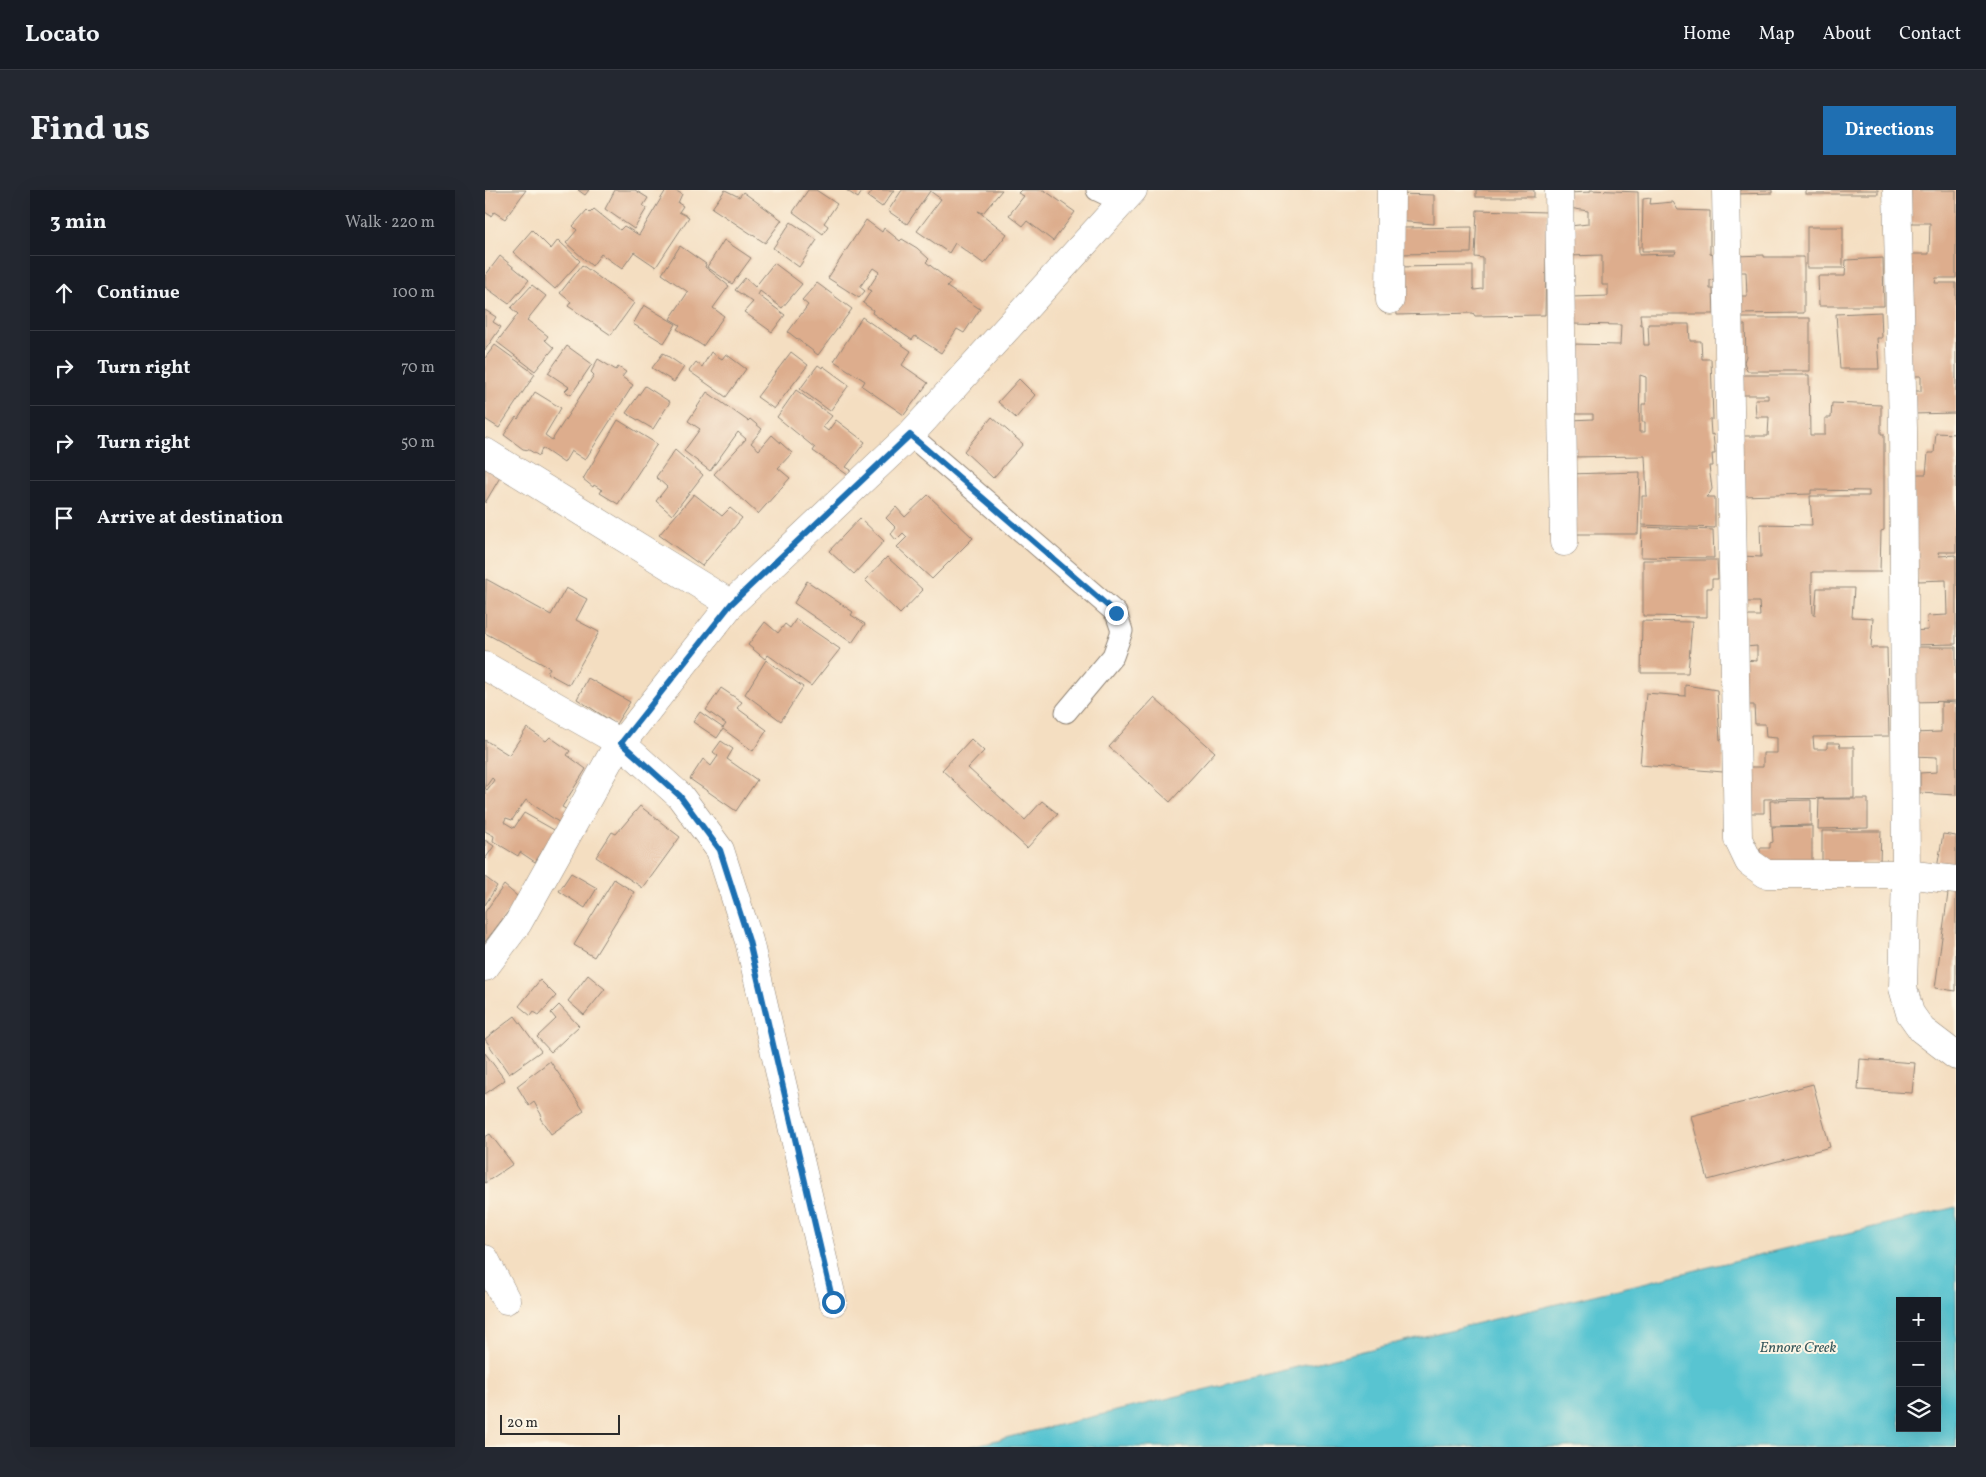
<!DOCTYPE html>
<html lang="en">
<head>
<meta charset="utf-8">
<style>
	body { margin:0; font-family:Vollkorn,serif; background:#242831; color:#f1f3f6 }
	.controls { position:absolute; right:15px; bottom:15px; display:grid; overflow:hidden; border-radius:0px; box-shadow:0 5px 20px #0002 }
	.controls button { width:45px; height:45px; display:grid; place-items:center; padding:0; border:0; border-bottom:1px solid #363941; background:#171b24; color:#f1f3f6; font:25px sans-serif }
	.scale { position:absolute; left:15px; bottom:12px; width:120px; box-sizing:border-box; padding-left:5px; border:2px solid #2b2b2b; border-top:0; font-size:14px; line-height:18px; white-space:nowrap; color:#2b2b2b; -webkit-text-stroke:4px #fcf5e5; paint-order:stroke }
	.stop { position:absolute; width:15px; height:15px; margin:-11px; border:4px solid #1f6fb2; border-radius:50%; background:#fff }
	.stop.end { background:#1f6fb2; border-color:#fff; box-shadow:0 1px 5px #0008 }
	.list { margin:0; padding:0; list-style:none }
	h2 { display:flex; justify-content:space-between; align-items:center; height:65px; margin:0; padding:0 20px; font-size:21px }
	h2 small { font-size:16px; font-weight:400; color:#9ea1a6 }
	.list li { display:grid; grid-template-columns:32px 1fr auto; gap:15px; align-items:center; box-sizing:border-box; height:75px; padding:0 20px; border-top:1px solid #363941 }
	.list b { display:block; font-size:19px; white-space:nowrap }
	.list em { font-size:16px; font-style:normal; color:#9ea1a6 }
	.icon { flex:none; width:28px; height:28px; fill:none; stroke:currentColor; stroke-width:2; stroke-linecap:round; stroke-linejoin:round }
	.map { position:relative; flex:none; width:1471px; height:1257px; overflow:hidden; border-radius:0px }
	header { display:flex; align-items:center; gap:30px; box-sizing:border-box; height:70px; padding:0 25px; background:#171b24; border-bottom:1px solid #363941 }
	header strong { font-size:24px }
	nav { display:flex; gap:28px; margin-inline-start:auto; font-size:18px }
	.intro { display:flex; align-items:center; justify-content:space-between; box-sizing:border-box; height:120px; padding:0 30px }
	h1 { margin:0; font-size:35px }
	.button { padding:12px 22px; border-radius:0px; background:#1f6fb2; color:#fff; font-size:18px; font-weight:700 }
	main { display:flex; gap:30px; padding:0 30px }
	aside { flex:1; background:#171b24; border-radius:0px; box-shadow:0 5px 20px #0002 }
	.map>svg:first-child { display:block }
</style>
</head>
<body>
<header>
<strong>Locato</strong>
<nav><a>Home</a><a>Map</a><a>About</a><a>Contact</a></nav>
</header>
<div class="intro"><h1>Find us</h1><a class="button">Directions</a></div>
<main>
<aside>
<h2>3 min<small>Walk · 220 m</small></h2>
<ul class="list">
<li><svg class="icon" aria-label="ahead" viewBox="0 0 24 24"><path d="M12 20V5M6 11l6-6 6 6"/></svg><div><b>Continue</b></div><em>100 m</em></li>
<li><svg class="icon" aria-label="right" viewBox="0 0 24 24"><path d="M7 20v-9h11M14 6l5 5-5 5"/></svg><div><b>Turn right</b></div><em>70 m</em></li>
<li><svg class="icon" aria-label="right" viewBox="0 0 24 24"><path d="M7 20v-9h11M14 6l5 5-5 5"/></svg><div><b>Turn right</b></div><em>50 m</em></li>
<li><svg class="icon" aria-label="arrive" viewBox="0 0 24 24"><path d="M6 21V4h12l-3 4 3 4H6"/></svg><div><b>Arrive at destination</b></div></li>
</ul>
</aside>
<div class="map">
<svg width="1471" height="1257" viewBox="0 0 1471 1257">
	<rect width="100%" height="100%" fill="#fcf5e5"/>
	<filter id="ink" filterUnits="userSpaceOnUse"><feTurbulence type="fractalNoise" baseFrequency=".02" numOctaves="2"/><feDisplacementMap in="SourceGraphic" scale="10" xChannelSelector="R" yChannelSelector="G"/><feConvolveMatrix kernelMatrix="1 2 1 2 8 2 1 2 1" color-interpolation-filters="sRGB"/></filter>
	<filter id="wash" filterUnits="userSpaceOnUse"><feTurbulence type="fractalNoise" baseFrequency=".0096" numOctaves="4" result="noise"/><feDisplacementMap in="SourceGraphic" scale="20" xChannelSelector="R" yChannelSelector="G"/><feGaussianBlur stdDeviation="1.12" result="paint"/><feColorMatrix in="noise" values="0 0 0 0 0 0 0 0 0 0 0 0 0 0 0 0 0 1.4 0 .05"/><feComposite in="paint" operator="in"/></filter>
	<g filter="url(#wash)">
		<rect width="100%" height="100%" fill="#f4dec1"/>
		<path fill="#58c4d1" stroke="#42787e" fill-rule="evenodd" d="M1471 1017V1257H483ZM1415 1111H1452V1238H1415Z"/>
		<g id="blocks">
			<g fill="#ddad8d" fill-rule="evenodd">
				<path d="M0 0H41L20 29 9 22 6 26 0 22Z"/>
				<path d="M93 0H104L100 5Z"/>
				<path d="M130 0H150L163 8 158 16 162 18 149 39 120 19Z"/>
				<path d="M181 0H189L197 4 193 13 198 16 194 22 204 27 171 77 149 62 137 79 116 64 107 76 81 53 92 40 88 36 102 20 105 23 109 19 135 40 139 36 154 45Z"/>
				<path d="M240 0 254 7 258 2 297 30 280 53 227 18Z"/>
				<path d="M323 0H331L352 14 339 33 343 36 338 44 308 22Z"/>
				<path d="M361 0H378L373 8Z"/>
				<path d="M388 0H409L397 17 383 7Z"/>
				<path d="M417 0H517L498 23 493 21 522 44 499 74 470 53 464 63 432 41 456 9 445 1 422 34 403 21Z"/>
				<path d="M536 0H559L590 22 568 51 542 31 538 36 524 25 539 6 533 3Z"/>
				<rect x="991" y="0" width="58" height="7"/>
				<path d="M1105 0 1153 2 1154 65 1190 64 1191 61H1157L1158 9 1166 8 1165 14 1188 12 1193 20 1225 21V64L1228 65 1229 89 1225 90V99H1228L1229 124H1155L1156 135H1158L1159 155H1164L1163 134H1204L1205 151H1216L1217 169H1226L1228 229H1225L1226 245 1228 244 1230 264H1227L1228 276H1224L1227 299 1225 303 1221 307H1230V338L1157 335V306H1162L1160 266 1087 267 1086 230 1108 229V224H1086V154L1135 155 1136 135 1087 134 1086 107 1123 106V95H1117V65L1083 66 1085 36 1103 34V21L1084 18 1083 3 1105 2ZM1155 185 1161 187V214H1157V232H1160V242H1154Z"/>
				<path d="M1252 0H1287V3L1252 4Z"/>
				<rect x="1321" y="0" width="72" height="4"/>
				<path d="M1420 0H1471V88H1451L1450 93H1471V223L1427 224 1426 201H1436V186H1423L1420 64H1444L1445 33H1417Z"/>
				<path d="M912 4 949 5V34L911 31Z"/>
				<path d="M992 20 1062 22 1060 125 990 126 988 123 912 125 908 77 988 76V96L989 100 998 99V68L990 67Z"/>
				<path d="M381 30 397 42 399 38 415 51 417 49 432 58 444 69 441 72 466 92 462 97 495 119 479 143 472 139 456 163 430 146 427 150 387 123 388 120 378 113 386 101 383 99 394 82 388 78 375 97 380 101 374 108 343 88Z"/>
				<path d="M306 32 332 50 314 77 288 58Z"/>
				<path d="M987 37 986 63 910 64 917 38Z"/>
				<rect x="1322" y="37" width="36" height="41"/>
				<path d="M47 40 66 59 73 50 95 71 70 99 28 62Z"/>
				<path d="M239 50 266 68 247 94 222 77Z"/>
				<path d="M195 56 221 74 220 77 244 96 228 118 239 126 218 156 192 139 195 135 185 129 203 102 177 84Z"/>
				<path d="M1279 65V67H1319V123L1253 124V106H1262L1261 82H1251V66Z"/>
				<path d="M15 66 44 90 24 114 0 97V86Z"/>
				<path d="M1398 68 1399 116H1334L1333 86H1360L1361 70Z"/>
				<path d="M289 73 317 94 297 118 275 101 273 105 300 125 287 142 259 122 268 112 250 100 260 88 270 97Z"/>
				<path d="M97 75 149 113 126 145 83 116 86 112 75 103Z"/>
				<path d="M332 93 367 119 333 165 303 142 323 115 317 110Z"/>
				<path d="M47 95 61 106 42 130 63 146 60 150 69 158 50 181 12 152 33 124 26 118Z"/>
				<path d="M159 115 191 134 179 153 148 134Z"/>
				<path d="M0 120 11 127 8 132 16 137 0 160Z"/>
				<path d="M1396 122 1397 148H1392L1394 179H1355L1351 124Z"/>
				<path d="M377 127 426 161 417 175 443 193 419 225 377 196 380 191 349 171Z"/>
				<path d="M1253 128H1325V181H1262L1259 172 1261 166 1260 135H1254Z"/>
				<path d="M10 155 50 184 14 238 0 229V168Z"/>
				<path d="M82 156 107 174 86 205 80 201 84 197 63 183Z"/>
				<path d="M226 162 237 169 241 164 261 179 241 207 204 181 211 172 217 177Z"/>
				<path d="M306 162 323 175 289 219 272 207Z"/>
				<path d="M178 163 199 177 189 192 167 178Z"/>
				<path d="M113 169 131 180 133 177 141 182 137 187 148 195 100 270 86 261 79 273 57 258 54 266 44 260 38 259 19 245 31 227 33 229 50 202 76 218 60 245 67 250 109 185 106 182Z"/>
				<path d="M333 175 337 178 338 176 364 195 345 221 315 199Z"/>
				<path d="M1253 185H1324L1325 245H1340V228H1346L1347 213 1396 215V244H1399V340L1396 341 1395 382H1327V398L1328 425H1330L1332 398H1369L1367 427 1388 428 1386 458H1402L1404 546 1328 547 1329 559H1342V553H1354L1355 557H1369V608L1279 609V623H1258L1265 577H1278V563H1292V548L1281 547 1280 534H1270L1269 515H1258V470L1272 471V456L1260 457 1258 426H1275L1274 412H1257V366L1276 367 1275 334 1327 335 1325 306H1384V301L1326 300V304L1256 306 1255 246H1283L1284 227H1271L1270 209H1283V205H1254Z"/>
				<path d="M534 189 550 205 531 228 513 212Z"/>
				<path d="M160 196 185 212 168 239 141 223Z"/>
				<path d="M311 200 347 226 338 237 343 241 351 230 380 252 361 277 366 280 363 285 328 261 330 258 292 227Z"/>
				<path d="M222 202 263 231 265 229 277 239 266 253 274 260 287 245 307 263 293 278 305 288 273 324 229 284 261 249 253 242 225 281 199 261 215 239 203 231Z"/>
				<path d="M507 227 538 254 508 288 479 261Z"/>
				<path d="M133 230 172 254 133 314 115 303 117 300 109 295 108 297 98 289Z"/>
				<path d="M1451 243 1471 244V362H1453L1454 366 1471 365V454L1426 455V441L1443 440 1442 426 1462 425 1461 390 1433 391 1423 284H1441L1443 263H1449Z"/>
				<path d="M190 260 218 285 187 325 171 311 182 297 171 287Z"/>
				<path d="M0 274 17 284 0 313Z"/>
				<path d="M1155 282 1153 344H1085L1083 284Z"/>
				<path d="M209 304 237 326 245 318 257 328 217 376 174 345Z"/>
				<path d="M443 305 488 348 447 389 412 357 422 347 418 343 411 350 406 344 411 338 401 328 411 317 420 327Z"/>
				<path d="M375 328 399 351 369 384 344 361Z"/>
				<path d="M1157 337 1228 340 1229 368 1156 367Z"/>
				<path d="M402 367 438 400 415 424 380 390Z"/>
				<path d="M1158 370H1232L1233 389H1227V398H1222V427L1158 426Z"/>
				<path d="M1 389 66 425 81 398 102 409 91 430 114 442 84 495 62 483 65 478 0 443Z"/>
				<path d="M322 391 368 422 366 425 380 434 367 453 309 413Z"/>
				<path d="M311 429 355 459 326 496 283 465 280 469 263 455 280 432 293 443 300 434 305 438Z"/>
				<path d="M1157 431 1207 432 1203 483H1156Z"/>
				<path d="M1426 457H1471V511L1428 512Z"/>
				<path d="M281 470 318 497 296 531 260 504Z"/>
				<path d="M103 488 145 512 131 534 92 509Z"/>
				<path d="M1200 495 1232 500 1235 550 1238 549V582L1155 575 1161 503 1200 506Z"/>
				<path d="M236 498 257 512 252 518 282 540 268 561 238 539 232 548 208 532 215 522 238 538 241 534 221 520Z"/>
				<path d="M669 508 730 562 685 612 624 557Z"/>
				<path d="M1456 512 1471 513V605L1435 603V583L1452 582V567L1428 566 1426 543 1456 542Z"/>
				<path d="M42 538 61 551 65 547 85 561 82 565 101 579 77 617 84 621 75 633 41 610 27 630 21 628 19 632 29 638 39 623 71 641 50 672 35 662 33 666 8 651 9 646 0 641V550L24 565ZM7 588 9 590 2 600 0 598Z"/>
				<path d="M486 549 499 561 483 578 540 630 557 611 573 624 542 658 457 580Z"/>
				<path d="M236 551 248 559 242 569 272 590 251 621 205 589 218 569 226 576 233 566 228 562Z"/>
				<path d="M1334 609H1383V638L1333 639Z"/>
				<path d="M1326 610V635L1286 636 1285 611Z"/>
				<path d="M155 616 195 647 158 698 111 667 127 642 131 644Z"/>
				<path d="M1327 636V673L1275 674V658H1285V653L1288 652 1287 637Z"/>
				<path d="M1337 641H1396L1395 672 1337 674Z"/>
				<path d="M1458 644 1471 646V681L1452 678Z"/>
				<path d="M0 650 9 656 0 669Z"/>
				<path d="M86 683 112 698 100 718 74 701Z"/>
				<path d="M0 687 12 696 0 715Z"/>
				<path d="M129 689 149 702 109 767 89 755Z"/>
				<path d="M19 695 38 711 29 714 0 752V722Z"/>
				<path d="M1464 696 1471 697V801L1450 798Z"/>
				<path d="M103 785 120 799 99 825 83 811Z"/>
				<path d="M55 790 71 806 54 825 49 822 46 826 34 816Z"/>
				<path d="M74 815 94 836 66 862 52 847 71 829 66 823Z"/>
				<path d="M30 826 56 861 24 884 0 849Z"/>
				<path d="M0 863 20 890 0 904Z"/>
				<path d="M1375 869 1430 873 1427 903 1373 900Z"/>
				<path d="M65 871 99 921 66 944 55 928 57 926 49 912 44 916 32 896Z"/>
				<path d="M1328 894 1345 957 1223 990 1206 926Z"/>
				<path d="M5 944 28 974 0 993V947Z"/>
			</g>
		</g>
	</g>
	<g filter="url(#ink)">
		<use href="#blocks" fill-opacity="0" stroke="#908476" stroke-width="1"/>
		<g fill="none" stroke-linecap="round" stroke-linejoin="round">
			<g stroke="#908476" stroke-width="23">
				<g id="service">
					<path d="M612 0 639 13"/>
					<path d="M425 245 631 423 637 441 628 466 581 522"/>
				</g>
			</g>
			<g stroke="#908476" stroke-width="29">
				<g id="minor">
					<path d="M1074 0 1079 352"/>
					<path d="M1241 0 1253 649 1264 672 1281 684H1421L1471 690"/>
					<path d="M1412 0 1418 238 1421 684 1418 798 1425 823 1437 840 1471 866"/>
					<path d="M905 110 906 0"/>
					<path d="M0 262 246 414"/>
					<path d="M0 476 136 553 195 606 235 660 264 751 348 1112"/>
					<path d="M0 777 33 733 127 565 246 414 425 245 648 0"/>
					<path d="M0 1069 21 1110"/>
				</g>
			</g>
			<use href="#service" stroke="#fff" stroke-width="21"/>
			<use href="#minor" stroke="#fff" stroke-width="28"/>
		</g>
	</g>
	<g fill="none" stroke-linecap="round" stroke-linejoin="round" filter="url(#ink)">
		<path stroke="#1f6fb2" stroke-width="6" d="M348 1112 264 751 235 660 195 606 136 553 246 414 425 245 631 423"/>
	</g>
	<g text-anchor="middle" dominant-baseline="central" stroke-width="4" stroke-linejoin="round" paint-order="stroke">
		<g font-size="15" font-style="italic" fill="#38595d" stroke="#fcf5e5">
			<text x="1313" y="1158">Ennore Creek</text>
		</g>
	</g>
</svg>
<div class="controls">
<button>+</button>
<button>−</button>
<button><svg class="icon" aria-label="layers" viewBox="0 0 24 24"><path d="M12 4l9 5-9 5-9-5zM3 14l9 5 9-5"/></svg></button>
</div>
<div class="scale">20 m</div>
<div class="stop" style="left:348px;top:1112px"></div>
<div class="stop end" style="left:631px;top:423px"></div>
</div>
</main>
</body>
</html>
